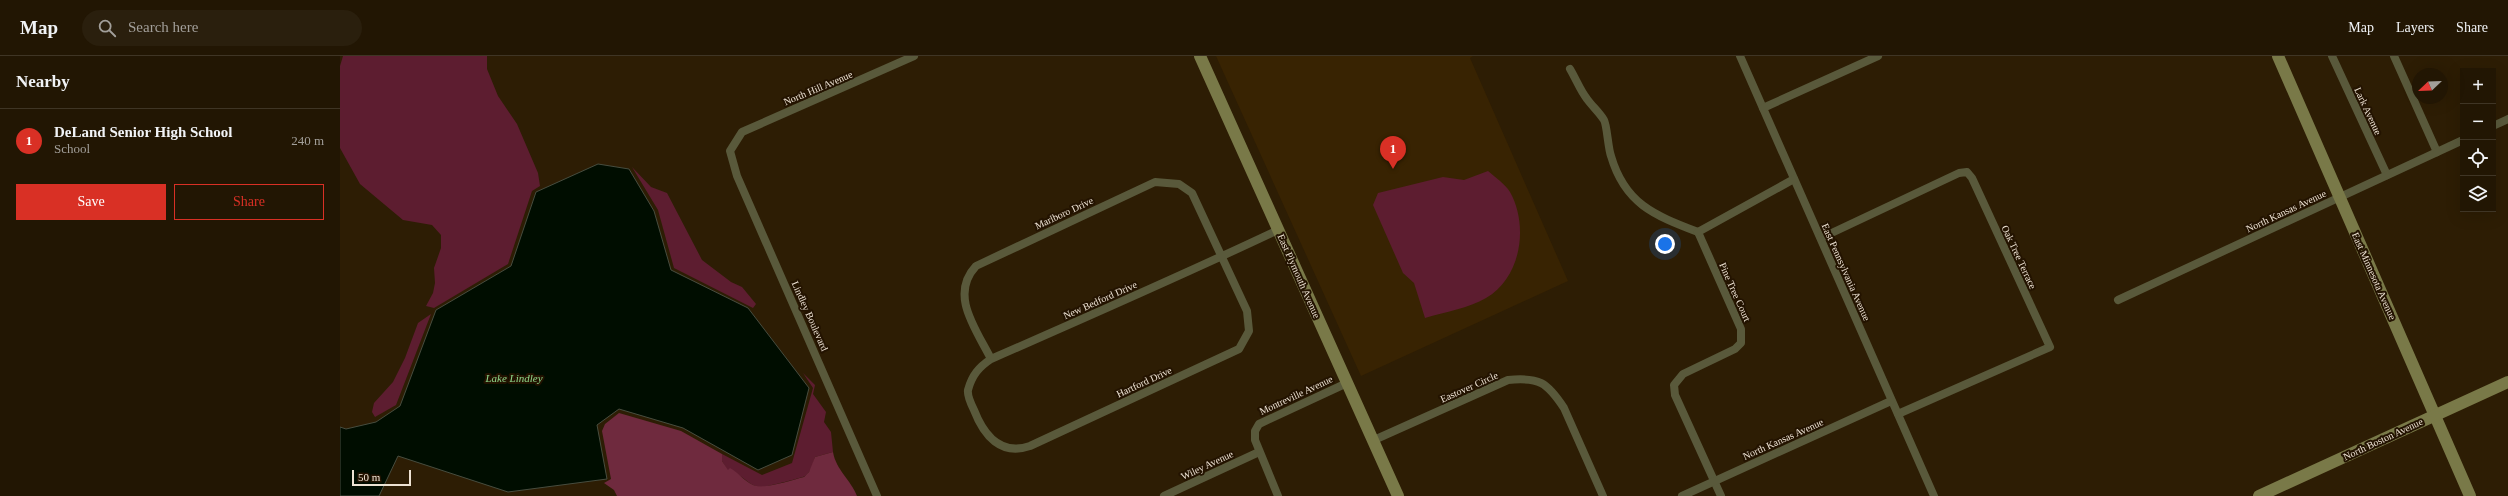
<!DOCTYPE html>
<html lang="en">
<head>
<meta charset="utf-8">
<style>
	body { margin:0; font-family:Georgia,serif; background:#2a1f0d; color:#f1f3f6 }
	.controls { position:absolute; right:12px; top:12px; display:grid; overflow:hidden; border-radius:0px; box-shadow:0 4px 16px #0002 }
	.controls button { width:36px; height:36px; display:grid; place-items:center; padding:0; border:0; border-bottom:1px solid #3f3525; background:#221603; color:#f1f3f6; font:20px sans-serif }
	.compass { position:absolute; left:2072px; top:12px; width:36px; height:36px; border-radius:50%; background:#221603; box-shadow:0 4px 16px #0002; rotate:247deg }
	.scale { position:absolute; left:12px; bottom:10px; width:59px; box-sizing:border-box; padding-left:4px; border:2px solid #ede2d3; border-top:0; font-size:11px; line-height:14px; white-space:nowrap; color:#ede2d3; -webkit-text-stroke:3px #231300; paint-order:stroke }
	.you { position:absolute; left:1325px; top:188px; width:14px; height:14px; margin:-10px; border:3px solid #fff; border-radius:50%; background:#1a73e8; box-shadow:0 0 0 6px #1a73e833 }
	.badge { display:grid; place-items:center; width:26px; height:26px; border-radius:50%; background:#d93025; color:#fff; font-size:13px; font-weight:700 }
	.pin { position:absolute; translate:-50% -33px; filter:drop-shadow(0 1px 2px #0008) }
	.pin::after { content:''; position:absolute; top:21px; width:14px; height:12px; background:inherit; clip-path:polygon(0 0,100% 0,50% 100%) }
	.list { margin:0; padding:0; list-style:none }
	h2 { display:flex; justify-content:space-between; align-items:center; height:52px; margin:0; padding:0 16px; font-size:17px }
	h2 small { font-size:13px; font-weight:400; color:#a29f9a }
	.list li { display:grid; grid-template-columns:26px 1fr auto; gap:12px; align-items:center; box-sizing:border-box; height:64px; padding:0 16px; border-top:1px solid #3f3525 }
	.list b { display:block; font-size:15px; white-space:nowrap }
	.list p { margin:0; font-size:13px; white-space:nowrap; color:#a29f9a }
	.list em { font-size:13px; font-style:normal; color:#a29f9a }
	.actions { display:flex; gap:8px; padding:12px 16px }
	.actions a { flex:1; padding:9px 0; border:1px solid #d93025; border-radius:0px; text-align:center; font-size:14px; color:#d93025 }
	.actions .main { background:#d93025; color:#fff }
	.icon { flex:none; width:22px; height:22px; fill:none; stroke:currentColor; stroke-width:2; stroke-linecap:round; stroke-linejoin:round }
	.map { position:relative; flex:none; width:2168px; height:440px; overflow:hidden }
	header { display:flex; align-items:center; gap:24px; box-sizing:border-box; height:56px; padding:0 20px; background:#221603; border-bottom:1px solid #3f3525 }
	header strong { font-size:19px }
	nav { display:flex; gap:22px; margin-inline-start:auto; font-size:14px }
	.search { width:280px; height:36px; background:#2a1f0d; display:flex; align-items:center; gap:10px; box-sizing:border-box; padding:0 14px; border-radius:22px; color:#a29f9a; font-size:15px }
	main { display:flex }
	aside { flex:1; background:#221603 }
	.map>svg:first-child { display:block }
</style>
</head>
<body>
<header>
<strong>Map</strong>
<div class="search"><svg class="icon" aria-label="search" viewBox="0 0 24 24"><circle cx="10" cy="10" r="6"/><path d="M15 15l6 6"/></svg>Search here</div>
<nav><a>Map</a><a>Layers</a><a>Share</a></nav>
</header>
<main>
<aside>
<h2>Nearby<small></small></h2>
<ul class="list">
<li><span class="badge">1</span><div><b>DeLand Senior High School</b><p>School</p></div><em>240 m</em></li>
</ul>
<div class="actions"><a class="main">Save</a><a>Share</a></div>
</aside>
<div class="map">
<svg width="2168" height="440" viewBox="0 0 2168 440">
	<rect width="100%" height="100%" fill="#2d1d04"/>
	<path fill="#382302" d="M876 0H1133L1130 2 1228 225 1021 320Z"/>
	<g fill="#5d1d30">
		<path d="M3 0H147V13L158 40 177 68 198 117 200 130 192 135 168 208 94 252 86 250 93 237 95 227 94 212 101 192V179L92 169 63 164 20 128 0 92V10Z"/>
		<path d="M292 111 311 131 327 137 362 204 391 226 402 231 416 248 413 252 334 212 318 154Z"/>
		<path d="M1148 115C1155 121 1165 128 1170 136 1189 170 1181 222 1146 242 1129 252 1105 256 1085 262L1074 227 1063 217 1033 149 1038 137 1103 121 1124 124Z"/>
		<path d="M91 258 56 349 35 361 32 356 34 347 53 326 65 302 78 267Z"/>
		<path d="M463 317 475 329 473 338 486 356 484 366 491 376 493 396 475 401C473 408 471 416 465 420 462 422 422 432 420 431 406 429 403 417 388 415L382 405V398L422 419 452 407 473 332Z"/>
	</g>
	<path fill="#6f2a3e" d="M279 357 341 375 382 398V405L388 414 390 412C399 417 404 425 413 429 424 434 451 424 464 421L469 416 475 401 493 396C496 414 511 424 517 440H277L274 434 264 427 271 423 262 375 265 368Z"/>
	<path fill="#000d00" stroke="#474d3f" d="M258 108 289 113 314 155 331 214 408 252 469 332 452 399 418 414 343 372 279 353 257 369 267 423 168 436 58 400 39 440H0V371L6 373 36 366 60 350 96 254 171 210 196 136Z"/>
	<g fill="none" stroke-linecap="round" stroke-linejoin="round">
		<g stroke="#59593b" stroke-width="8">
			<path d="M1400 0 1594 440"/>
			<path d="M1992 0 2047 119"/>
			<path d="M2054 0 2097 96"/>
			<path d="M1230 13C1236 23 1240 34 1247 43 1252 50 1259 56 1264 64 1267 69 1268 92 1271 100 1285 148 1314 159 1358 176"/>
			<path d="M1423 52 1538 0"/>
			<path d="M2153 70 2168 63"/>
			<path d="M1358 176 1401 273V287L1395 293 1343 318 1334 329 1335 339 1381 440"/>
			<path d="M1358 176 1454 123"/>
			<path d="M1481 182 1619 117 1627 116 1632 122 1710 291 1558 358"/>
			<path d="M1778 244 2123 84"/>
			<path d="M651 303C636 273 609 239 636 210L815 126 839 128 852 137 907 255 909 275 899 293 690 390C661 400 644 380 634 354 631 348 627 340 628 334 632 319 639 311 651 303 747 261 843 219 938 174"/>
			<path d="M1034 384 1168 324C1199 321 1207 326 1224 352L1263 440"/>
			<path d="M537 440 397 120 390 95 402 76 574 0"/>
			<path d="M824 440 919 396"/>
			<path d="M938 440 915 384V375L919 368 1007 327"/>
			<path d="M1342 440 1551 345"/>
		</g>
		<g stroke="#797948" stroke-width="12">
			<path d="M860 0 1058 440"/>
			<path d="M1938 0 2130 440"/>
			<path d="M1919 440 2168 326"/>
		</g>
	</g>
	<g text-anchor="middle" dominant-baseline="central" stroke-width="4" stroke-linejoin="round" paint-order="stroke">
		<g font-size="10" fill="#ede2d3" stroke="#231300">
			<text transform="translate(478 32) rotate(-23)">North Hill Avenue</text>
			<text transform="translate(2028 55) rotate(65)">Lark Avenue</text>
			<text transform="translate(1946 155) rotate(-25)">North Kansas Avenue</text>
			<text transform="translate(724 157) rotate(-25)">Marlboro Drive</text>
			<text transform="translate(1679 201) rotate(65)">Oak Tree Terrace</text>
			<text transform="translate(1506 216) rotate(66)">East Pennsylvania Avenue</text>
			<text transform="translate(959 220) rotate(66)">East Plymouth Avenue</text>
			<text transform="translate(2034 220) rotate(66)">East Minnesota Avenue</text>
			<text transform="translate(1395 236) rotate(66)">Pine Tree Court</text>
			<text transform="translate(760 244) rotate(-24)">New Bedford Drive</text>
			<text transform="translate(470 260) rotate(66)">Lindley Boulevard</text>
			<text transform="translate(804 326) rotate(-25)">Hartford Drive</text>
			<text transform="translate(1129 331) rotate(-24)">Eastover Circle</text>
			<text transform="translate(956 339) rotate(-25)">Montreville Avenue</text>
			<text transform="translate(1443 383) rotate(-24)">North Kansas Avenue</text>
			<text transform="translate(2043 383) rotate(-25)">North Boston Avenue</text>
			<text transform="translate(867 409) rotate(-25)">Wiley Avenue</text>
		</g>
		<g font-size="11" font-style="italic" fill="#8fd88a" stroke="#231300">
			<text x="174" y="322">Lake Lindley</text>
		</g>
	</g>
</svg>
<div class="controls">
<button>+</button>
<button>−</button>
<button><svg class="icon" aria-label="locate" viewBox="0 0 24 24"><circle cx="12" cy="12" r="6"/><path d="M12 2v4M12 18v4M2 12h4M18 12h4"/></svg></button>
<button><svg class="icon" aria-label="layers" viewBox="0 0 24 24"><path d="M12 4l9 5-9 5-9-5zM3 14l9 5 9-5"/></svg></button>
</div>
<svg class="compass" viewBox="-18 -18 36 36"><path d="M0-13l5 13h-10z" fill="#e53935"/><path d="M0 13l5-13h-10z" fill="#a29f9a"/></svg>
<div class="scale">50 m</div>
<div class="you"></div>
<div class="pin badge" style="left:1053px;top:113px">1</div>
</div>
</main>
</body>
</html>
